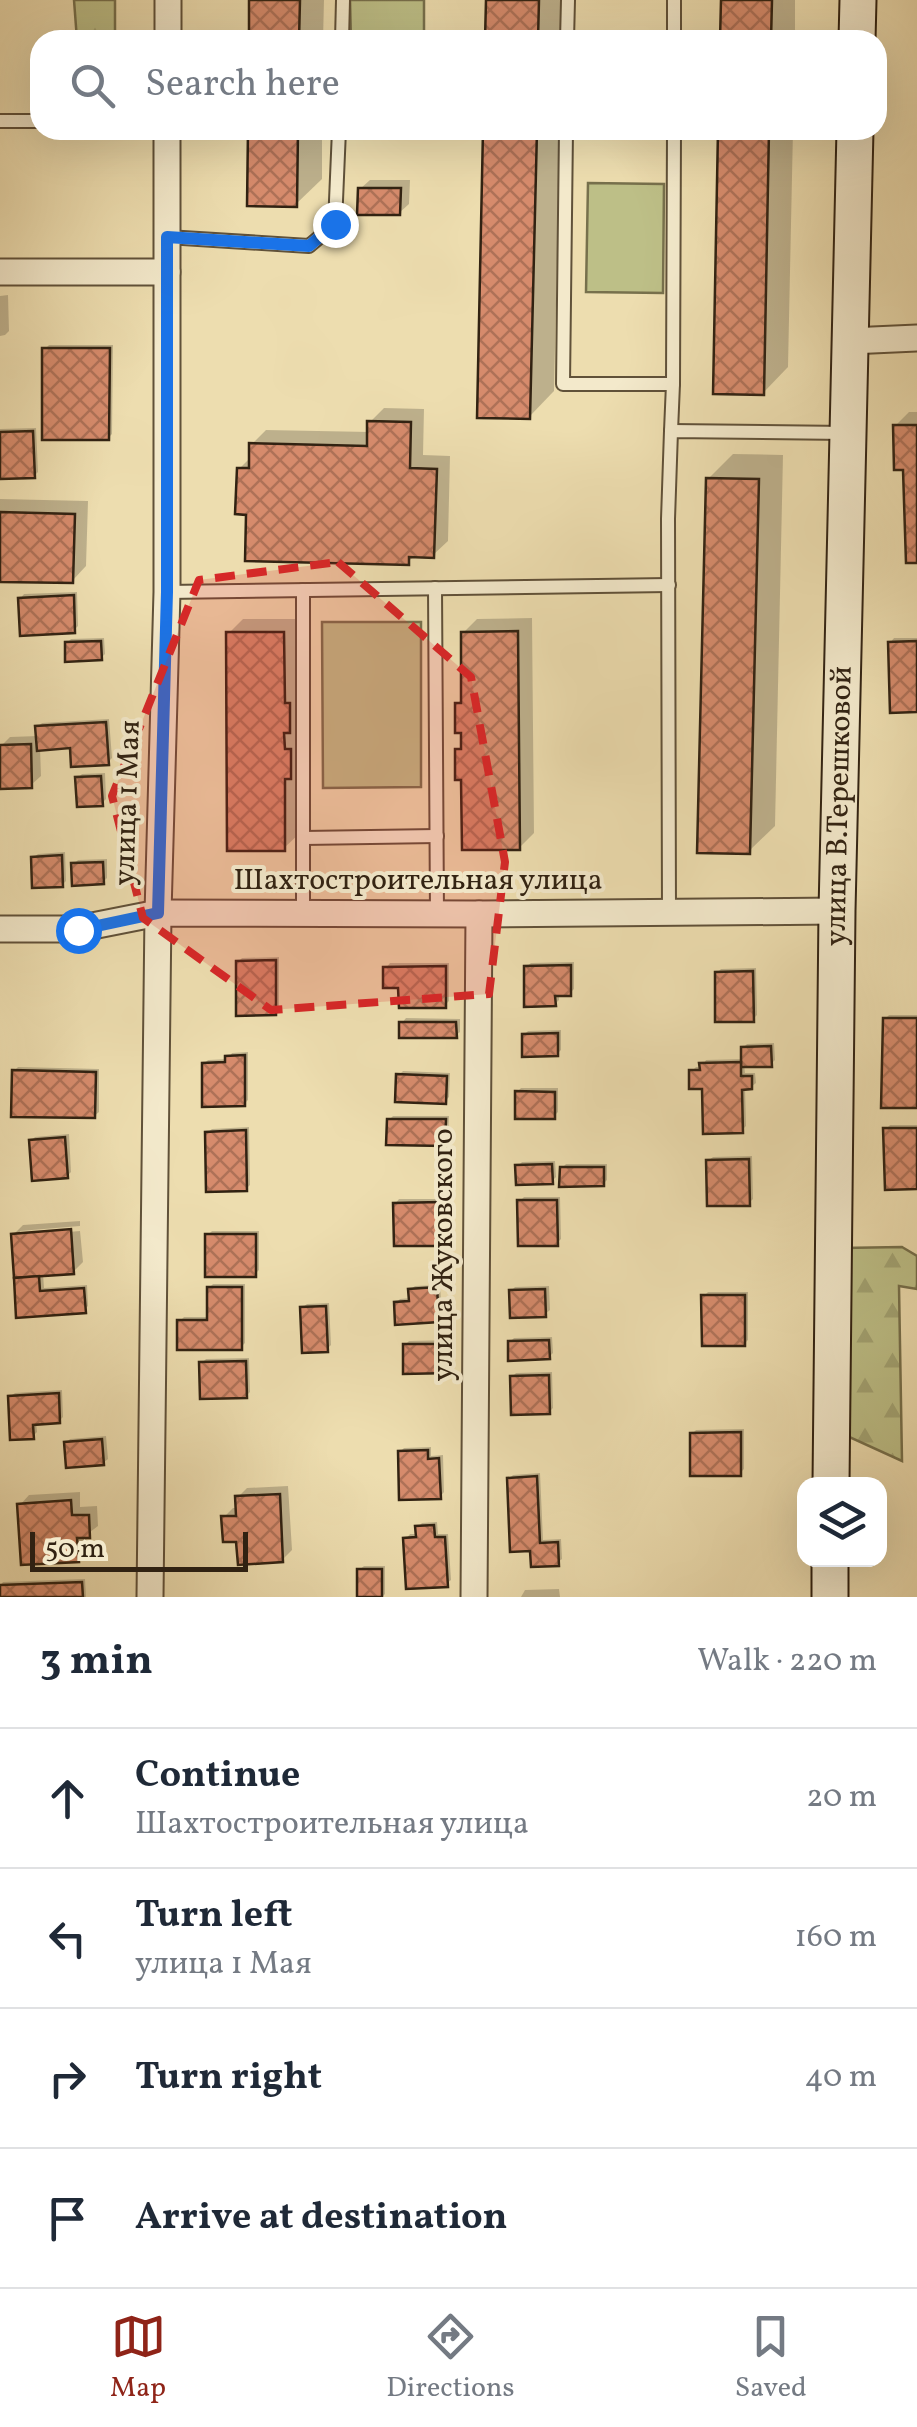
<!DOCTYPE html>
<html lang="en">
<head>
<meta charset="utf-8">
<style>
	body { margin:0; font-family:Vollkorn,serif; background:#f2f2f3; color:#1f2937 }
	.controls { position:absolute; right:30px; bottom:30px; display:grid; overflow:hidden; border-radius:20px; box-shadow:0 10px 40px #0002 }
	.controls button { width:90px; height:90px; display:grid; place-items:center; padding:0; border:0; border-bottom:2px solid #e0e1e3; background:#fff; color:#1f2937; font:50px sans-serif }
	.scale { position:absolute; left:30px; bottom:25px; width:218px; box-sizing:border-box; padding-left:10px; border:5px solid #312212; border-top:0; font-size:28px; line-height:35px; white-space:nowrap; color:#312212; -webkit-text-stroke:8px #f3e9cb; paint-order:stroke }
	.stop { position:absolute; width:30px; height:30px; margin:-22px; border:8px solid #1a73e8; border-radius:50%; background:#fff }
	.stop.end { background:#1a73e8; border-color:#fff; box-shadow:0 2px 10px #0008 }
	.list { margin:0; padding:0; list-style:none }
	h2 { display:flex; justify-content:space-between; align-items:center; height:130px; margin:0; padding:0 40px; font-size:42px }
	h2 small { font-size:32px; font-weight:400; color:#747a83 }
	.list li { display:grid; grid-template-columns:65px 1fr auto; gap:30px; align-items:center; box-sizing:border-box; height:140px; padding:0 40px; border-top:2px solid #e0e1e3 }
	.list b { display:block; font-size:38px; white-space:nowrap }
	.list p { margin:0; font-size:32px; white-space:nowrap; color:#747a83 }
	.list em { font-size:32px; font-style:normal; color:#747a83 }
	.icon { flex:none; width:55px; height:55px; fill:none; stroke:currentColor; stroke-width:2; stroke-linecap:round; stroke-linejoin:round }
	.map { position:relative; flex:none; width:917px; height:1597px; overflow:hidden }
	.search { position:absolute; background:#fff; box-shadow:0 10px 40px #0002; left:30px; right:30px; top:30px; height:110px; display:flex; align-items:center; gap:25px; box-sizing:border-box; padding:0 35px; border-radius:30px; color:#747a83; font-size:38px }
	.sheet { height:690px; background:#fff }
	nav { display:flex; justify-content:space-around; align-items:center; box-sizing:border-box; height:140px; border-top:2px solid #e0e1e3; background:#fff; font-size:28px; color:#747a83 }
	nav a { display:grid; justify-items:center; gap:5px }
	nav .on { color:#8f2418 }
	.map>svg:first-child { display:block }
</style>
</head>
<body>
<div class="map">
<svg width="917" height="1597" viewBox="0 0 917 1597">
	<defs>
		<pattern id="forest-firs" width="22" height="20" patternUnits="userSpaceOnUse" patternTransform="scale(2.5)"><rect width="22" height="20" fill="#bdbf87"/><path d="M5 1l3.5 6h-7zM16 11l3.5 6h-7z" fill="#a3a474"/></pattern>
		<pattern id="building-cross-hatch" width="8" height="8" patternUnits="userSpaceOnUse" patternTransform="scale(2.5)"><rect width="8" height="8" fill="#d68b6c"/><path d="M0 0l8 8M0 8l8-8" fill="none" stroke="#ae7157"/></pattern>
	</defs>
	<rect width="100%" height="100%" fill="#edddaf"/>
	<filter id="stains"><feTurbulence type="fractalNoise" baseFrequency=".002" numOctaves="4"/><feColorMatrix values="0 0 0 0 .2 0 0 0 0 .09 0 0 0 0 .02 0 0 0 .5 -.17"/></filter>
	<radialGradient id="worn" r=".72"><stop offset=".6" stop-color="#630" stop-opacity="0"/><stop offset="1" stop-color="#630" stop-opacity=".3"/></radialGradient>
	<g fill="#bdbf87" stroke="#77704c" stroke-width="2.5">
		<path d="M350 0H424V40H351Z"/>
		<path d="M588 183 664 184 663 293 586 292Z"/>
		<path d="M322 622H421V787L323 788Z"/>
	</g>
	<g fill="url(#forest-firs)" stroke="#77704c" stroke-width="2.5">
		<path d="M74 0H115V40H77Z"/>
		<path d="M902 1247 917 1256V1289L899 1286 902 1461 836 1431 842 1248Z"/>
	</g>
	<g fill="#0003">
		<path d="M252 0H324L323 40H251Z"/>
		<path d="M488 0H563L562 40H488Z"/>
		<path d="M723 0H795V40H722Z"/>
		<path d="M250 130H322V179L296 204Z"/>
		<path d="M486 130H560L554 391 529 417Z"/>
		<path d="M721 130H793L788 367 763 393Z"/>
		<path d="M370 180H410L409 204 399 213 360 189Z"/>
		<path d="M8 295 9 331 5 335 0 336V296Z"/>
		<path d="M49 345H113L112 434 108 438 45 349Z"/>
		<path d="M384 408 424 409 423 455 450 456 448 541 433 555H415L408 562 248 512 239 469 251 457 252 444 266 430 370 432V422Z"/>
		<path d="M909 412H917V560L905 467 895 426Z"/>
		<path d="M36 428 38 472 34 476 0 477V429Z"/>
		<path d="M733 454 783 455 775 826 749 851 708 479Z"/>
		<path d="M0 499 88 501 86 566 72 581 0 579Z"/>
		<path d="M77 592 78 626 74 630 20 599 24 594Z"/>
		<path d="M532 618 534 833 519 848 463 777 458 750 464 744 463 731 457 704 464 697 463 633 477 619Z"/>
		<path d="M243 619H298L299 834 284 848 229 633Z"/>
		<path d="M104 638 105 654 101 658 67 643 71 639Z"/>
		<path d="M894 638H917V709L890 643Z"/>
		<path d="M109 719 112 758 108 762 72 745 40 748 41 776 31 785 1 746 10 737 38 736V727L42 723Z"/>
		<path d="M105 773 106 799 102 803 78 778 82 774Z"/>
		<path d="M65 852 66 881 62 885 33 858 38 854Z"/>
		<path d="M107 859V878L103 882 74 864 78 860Z"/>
		<path d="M279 957V1009L275 1013 238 962 242 958Z"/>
		<path d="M574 962V989L570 993H559V1000L555 1004 526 967 531 963Z"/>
		<path d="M390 963H449V1001L445 1005 401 986 386 968Z"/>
		<path d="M756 968 757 1015 753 1019 717 973 721 969Z"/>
		<path d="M889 1015H917V1106L885 1019Z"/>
		<path d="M406 1018 460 1019V1032L455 1036 402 1023Z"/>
		<path d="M561 1030V1050L557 1054 524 1035 528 1031Z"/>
		<path d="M774 1043 775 1060 771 1064 744 1065 745 1073H755L756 1083 751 1087H745L746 1126 742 1130 692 1071 696 1067H702L706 1060 743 1059V1048L747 1044Z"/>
		<path d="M248 1052V1100L244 1104 204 1064 208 1060 228 1059 232 1053Z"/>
		<path d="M18 1067 99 1069V1112L94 1116 14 1071Z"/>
		<path d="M403 1071 450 1073 449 1097 445 1101 399 1075Z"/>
		<path d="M521 1088H558V1112L554 1116 517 1092Z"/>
		<path d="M393 1116H449L448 1139 444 1143 389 1120Z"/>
		<path d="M890 1125H917V1187L886 1129Z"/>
		<path d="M249 1127 250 1185 246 1189 207 1133 212 1129Z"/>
		<path d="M69 1134 71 1172 67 1176 31 1141 35 1137Z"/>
		<path d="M752 1156 753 1199 749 1203 708 1161 713 1157Z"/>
		<path d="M555 1161 556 1177 552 1181 518 1166 522 1162Z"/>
		<path d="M566 1164H607V1180L603 1184 562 1168Z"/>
		<path d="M524 1197H560L561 1239 557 1243 520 1201Z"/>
		<path d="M399 1199H443L444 1239 440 1243 395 1204Z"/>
		<path d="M80 1221V1226L20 1231V1236L80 1231 83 1262 73 1272 43 1274 44 1288 87 1285 88 1306 84 1310 19 1315 13 1235 23 1225Z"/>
		<path d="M212 1231H259V1270L255 1274 208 1235Z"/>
		<path d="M213 1284H245V1343L241 1347 180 1321 184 1317H209V1288Z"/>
		<path d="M440 1285 442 1316 438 1320 396 1303 400 1299 411 1298 410 1290 415 1286Z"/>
		<path d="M549 1286 550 1310 545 1314 511 1291 515 1287Z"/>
		<path d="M708 1292H748V1340L744 1344 704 1296Z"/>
		<path d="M329 1303 331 1345 327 1349 302 1308 307 1304Z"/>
		<path d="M552 1337 553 1353 549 1357 510 1342 514 1338Z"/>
		<path d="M454 1340V1366L450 1370 405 1345 409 1341Z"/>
		<path d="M249 1358 250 1392 246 1396 202 1363 206 1359Z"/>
		<path d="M552 1372 553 1408 549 1412 512 1377 516 1373Z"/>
		<path d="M62 1390 63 1417 59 1421 36 1422 37 1432 33 1436 10 1397 15 1393Z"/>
		<path d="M744 1429V1469L740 1473 692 1434 696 1430Z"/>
		<path d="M106 1436 108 1459 103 1463 66 1443 70 1439Z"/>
		<path d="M431 1447V1456L443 1455 444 1492 440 1497 400 1452 404 1448Z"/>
		<path d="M540 1473 543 1540 561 1539 562 1559 557 1563 533 1548 509 1479 513 1475Z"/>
		<path d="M288 1486 292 1550 282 1560 239 1539 224 1517 233 1508H238V1497L247 1488Z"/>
		<path d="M80 1492V1507L97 1506 98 1526 86 1535 87 1550 78 1559 20 1505 29 1495Z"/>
		<path d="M437 1522 438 1534H448L451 1580 446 1584 406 1539 410 1534H418V1527L422 1523Z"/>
		<path d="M364 1566H385V1594L382 1597H360L359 1570Z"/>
		<path d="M85 1579 86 1597H0V1586L3 1582Z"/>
		<path d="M559 1589 560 1597H521L525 1590Z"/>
	</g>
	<g fill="url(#building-cross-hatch)" stroke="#312212" stroke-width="2.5">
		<path d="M249 0H300L299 40H249Z"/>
		<path d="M486 0H539L538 40H485Z"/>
		<path d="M721 0H772L771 40H720Z"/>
		<path d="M248 130H298L297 207 247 206Z"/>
		<path d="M483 130H537L530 419 477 418Z"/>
		<path d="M718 130H769L764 395 713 394Z"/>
		<path d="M358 188H401L400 215H357Z"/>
		<path d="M42 348H110L109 440H42Z"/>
		<path d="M367 421 411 422 410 468 437 469 434 558 409 557V565L245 561 246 515 235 514 237 468H249V443L367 446Z"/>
		<path d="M893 425H917V563H906L903 470H894Z"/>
		<path d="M33 431 35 478 0 479V432Z"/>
		<path d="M706 478 759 479 750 854 697 853Z"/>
		<path d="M0 512 75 514 73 583 0 582Z"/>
		<path d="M74 595 75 633 20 636 18 598Z"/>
		<path d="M518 631 520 850H462L461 780H455V749H461V733H455V703H461V632Z"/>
		<path d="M226 632H284L285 703H290V733H284L285 749H291V779H285V851H227Z"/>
		<path d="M101 641 102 660 65 662V642Z"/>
		<path d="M917 641V712L890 713 888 642Z"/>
		<path d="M106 722 109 765 71 767 70 748 37 751 35 726Z"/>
		<path d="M31 744 32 788 0 789V745Z"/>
		<path d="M101 776 103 806 77 807 75 777Z"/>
		<path d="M62 855 63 887 32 888 31 857Z"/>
		<path d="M103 862 104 884 72 886 71 863Z"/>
		<path d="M276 960V1015L236 1016V961Z"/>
		<path d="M571 965V996H555L556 1006 524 1007V966Z"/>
		<path d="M446 966V1008H399L398 988H383V967Z"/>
		<path d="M753 971 754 1022H715V972Z"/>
		<path d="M883 1018H917V1108H881Z"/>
		<path d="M399 1022H456L457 1038H399Z"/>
		<path d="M558 1033V1056L522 1057V1034Z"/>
		<path d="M771 1046 772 1067H741V1047Z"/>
		<path d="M245 1055V1106L202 1107V1063L225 1062V1056Z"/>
		<path d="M741 1062V1076H752V1089L742 1090 743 1133 703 1134 702 1089H689V1070H700L699 1063Z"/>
		<path d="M12 1070 96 1072 95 1118 11 1117Z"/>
		<path d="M396 1074 447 1076 446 1104 395 1102Z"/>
		<path d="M515 1091 555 1092V1119H515Z"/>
		<path d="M387 1119H446L445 1146 386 1145Z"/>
		<path d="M883 1128H917V1189L885 1190Z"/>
		<path d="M246 1130 247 1191 206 1192 205 1132Z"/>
		<path d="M65 1137 68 1178 32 1181 29 1140Z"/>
		<path d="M749 1159 750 1206H707L706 1160Z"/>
		<path d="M552 1164 553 1184 516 1185 515 1165Z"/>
		<path d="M560 1167H604V1186L559 1187Z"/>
		<path d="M517 1200H557L558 1246H518Z"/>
		<path d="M440 1202 441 1246H394L393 1203Z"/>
		<path d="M71 1229 74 1274 14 1278 11 1234Z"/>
		<rect x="205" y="1234" width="51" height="43"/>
		<path d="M39 1276 40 1291 84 1288 86 1313 16 1318 14 1278Z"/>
		<path d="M207 1287H242V1350H177V1320H207Z"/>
		<path d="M437 1287 439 1322 395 1325 394 1302 409 1301 408 1289Z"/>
		<path d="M545 1289 546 1317 510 1318 509 1290Z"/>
		<path d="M701 1295H745V1346H702Z"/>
		<path d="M326 1306 328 1352 302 1353 300 1307Z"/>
		<path d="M549 1340 550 1359 508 1361V1341Z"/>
		<path d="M403 1344H450L451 1373 403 1374Z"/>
		<path d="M246 1361 247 1398 200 1399 199 1362Z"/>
		<path d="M549 1375 550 1414 511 1415 510 1376Z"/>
		<path d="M59 1393 60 1423 33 1425 34 1439 10 1440 8 1396Z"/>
		<path d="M741 1432V1476H690V1433Z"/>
		<path d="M102 1439 104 1465 66 1468 64 1442Z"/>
		<path d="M428 1450V1459L439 1458 441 1499 399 1500 398 1451Z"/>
		<path d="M537 1476 540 1543 558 1542 559 1566 531 1567 530 1551 510 1552 507 1478Z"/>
		<path d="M280 1494 283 1562 238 1565 236 1542H223L221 1516H236L235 1496Z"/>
		<path d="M71 1500 72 1515H89L90 1538H77L79 1562 21 1565 17 1504Z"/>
		<path d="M434 1525 435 1537H445L448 1587 406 1589 403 1538 416 1537 415 1526Z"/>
		<rect x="357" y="1569" width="25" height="28"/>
		<path d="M82 1582 83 1597H0V1585Z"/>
	</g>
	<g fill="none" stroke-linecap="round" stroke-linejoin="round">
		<g stroke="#605139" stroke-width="16">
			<g id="lane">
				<path d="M342 40 343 0"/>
				<path d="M567 40 568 0"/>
				<path d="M674 40V0"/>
				<path d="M0 121H40"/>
				<path d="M566 130 563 384H673L674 130"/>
				<path d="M167 237 309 246 335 224 339 130"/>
				<path d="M671 431 673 384"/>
				<path d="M435 588 437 914"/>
				<path d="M167 592 669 585"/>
				<path d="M304 838 437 836"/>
				<path d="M669 913 668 519 671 431 847 433"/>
				<path d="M303 914V590"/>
			</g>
		</g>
		<g stroke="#605139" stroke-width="29">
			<g id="street">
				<path d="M168 40V0"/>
				<path d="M0 272H167"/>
				<path d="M850 341 917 338"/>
				<path d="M0 929H77L158 913 479 914 837 911"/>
				<path d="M150 1597 158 913 167 592V130"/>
				<path d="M474 1597 479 914"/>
			</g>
		</g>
		<g stroke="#312212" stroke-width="39">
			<g id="secondary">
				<path d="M857 40 858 0"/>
				<path id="s1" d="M831 1484 837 911 855 130"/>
				<path d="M830 1597V1560"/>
			</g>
		</g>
		<use href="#lane" stroke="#f3e9cb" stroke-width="12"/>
		<use href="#street" stroke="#f3e9cb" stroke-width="25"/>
		<use href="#secondary" stroke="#f3e9cb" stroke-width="35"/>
	</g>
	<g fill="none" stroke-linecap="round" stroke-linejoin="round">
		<path stroke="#1a73e8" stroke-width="12" d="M78 930 158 913 167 592V237L309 246 335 224"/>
	</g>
	<path fill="#d62828" fill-opacity="0.2" stroke="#d62828" stroke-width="8" stroke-dasharray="20 12" stroke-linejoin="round" d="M338 562 471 677 505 862 489 994 271 1010 143 918 112 796 199 580Z"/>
	<g text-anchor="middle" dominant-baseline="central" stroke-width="8" stroke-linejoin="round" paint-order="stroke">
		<g font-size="30" fill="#312212" stroke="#f3e9cb">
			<text transform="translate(128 803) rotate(-88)">улица 1 Мая</text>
			<text stroke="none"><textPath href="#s1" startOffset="678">улица В.Терешковой</textPath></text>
			<text x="418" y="881">Шахтостроительная улица</text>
			<text transform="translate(444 1255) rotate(-90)">улица Жуковского</text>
		</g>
	</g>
	<rect width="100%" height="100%" filter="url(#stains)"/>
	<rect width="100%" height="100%" fill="url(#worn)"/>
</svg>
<div class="controls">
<button><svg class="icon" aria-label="layers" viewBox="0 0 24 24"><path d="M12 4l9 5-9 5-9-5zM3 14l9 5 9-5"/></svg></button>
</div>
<div class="scale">50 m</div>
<div class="stop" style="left:78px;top:930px"></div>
<div class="stop end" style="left:335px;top:224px"></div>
<div class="search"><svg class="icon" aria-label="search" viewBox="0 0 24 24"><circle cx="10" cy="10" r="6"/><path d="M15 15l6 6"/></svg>Search here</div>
</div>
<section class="sheet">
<h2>3 min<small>Walk · 220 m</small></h2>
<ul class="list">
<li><svg class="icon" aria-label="ahead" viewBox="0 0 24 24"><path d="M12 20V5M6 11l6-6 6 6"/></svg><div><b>Continue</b><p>Шахтостроительная улица</p></div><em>20 m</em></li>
<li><svg class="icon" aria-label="left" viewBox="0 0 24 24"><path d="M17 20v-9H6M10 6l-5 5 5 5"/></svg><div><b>Turn left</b><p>улица 1 Мая</p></div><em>160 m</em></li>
<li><svg class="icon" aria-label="right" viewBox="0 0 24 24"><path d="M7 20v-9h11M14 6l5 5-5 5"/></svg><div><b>Turn right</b></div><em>40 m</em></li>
<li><svg class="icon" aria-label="arrive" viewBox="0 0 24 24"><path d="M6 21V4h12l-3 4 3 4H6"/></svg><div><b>Arrive at destination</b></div></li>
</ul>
</section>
<nav>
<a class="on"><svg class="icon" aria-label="map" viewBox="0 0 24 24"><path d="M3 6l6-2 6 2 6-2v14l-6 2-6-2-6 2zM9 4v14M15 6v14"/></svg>Map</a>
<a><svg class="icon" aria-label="directions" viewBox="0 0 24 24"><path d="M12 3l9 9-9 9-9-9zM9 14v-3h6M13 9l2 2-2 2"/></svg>Directions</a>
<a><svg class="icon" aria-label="saved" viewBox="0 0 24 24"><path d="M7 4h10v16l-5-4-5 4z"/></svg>Saved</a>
</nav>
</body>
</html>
